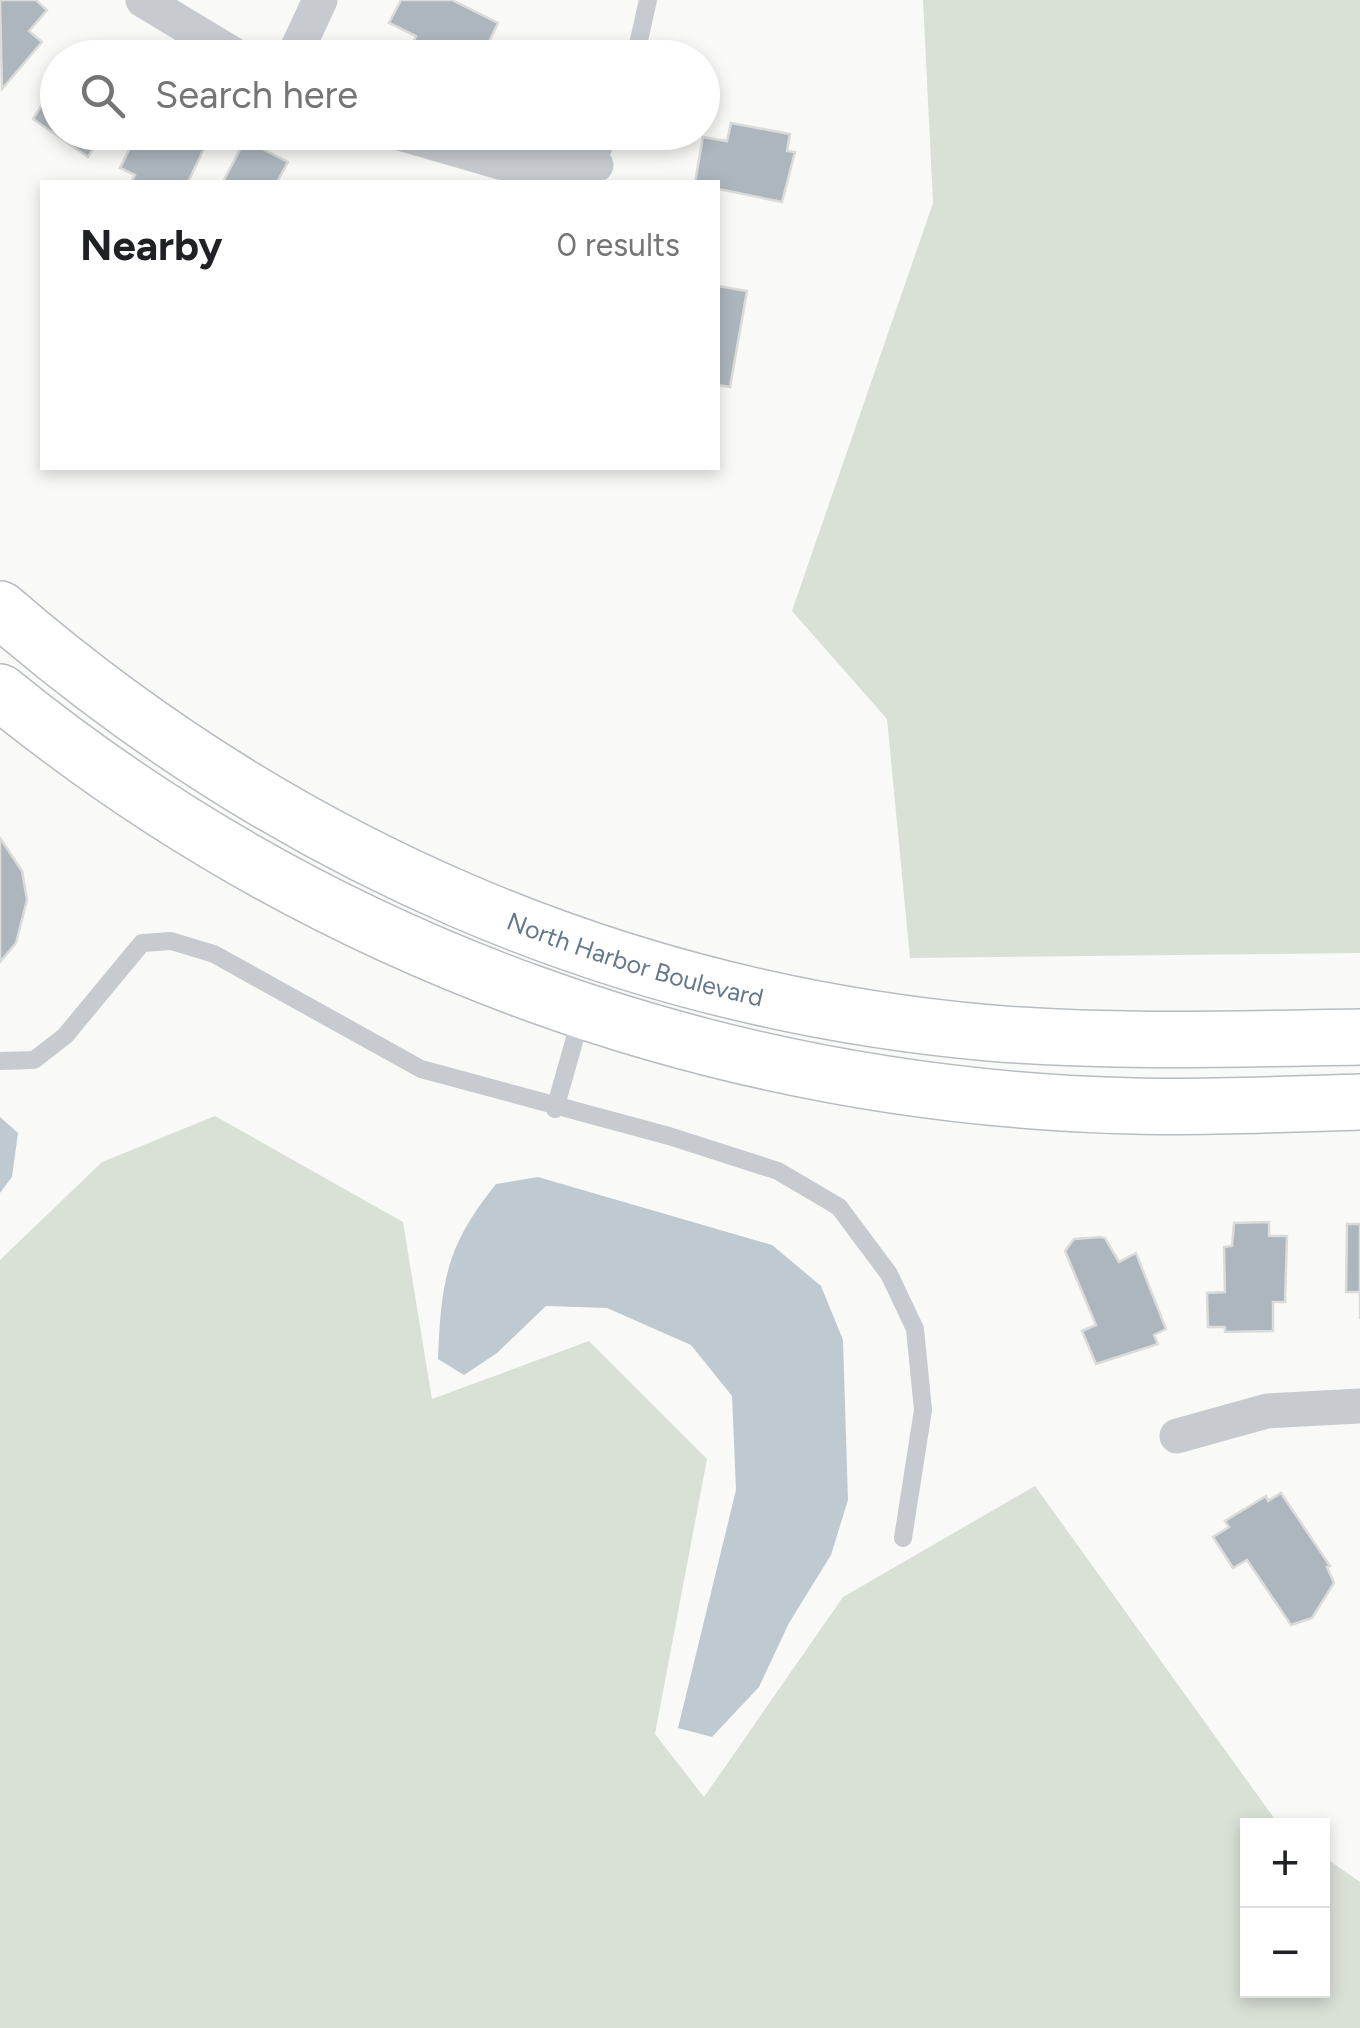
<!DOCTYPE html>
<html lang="en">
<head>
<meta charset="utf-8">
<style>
	body { margin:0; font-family:Figtree,sans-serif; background:#f2f2f2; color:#202124 }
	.controls { position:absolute; right:30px; bottom:30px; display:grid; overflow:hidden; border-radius:0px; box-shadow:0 5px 15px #0003 }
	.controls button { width:90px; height:90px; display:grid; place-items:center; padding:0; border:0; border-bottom:2px solid #e0e0e0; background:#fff; color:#202124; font:50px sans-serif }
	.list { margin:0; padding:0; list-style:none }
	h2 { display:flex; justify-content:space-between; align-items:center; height:130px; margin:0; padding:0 40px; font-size:42px }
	h2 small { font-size:32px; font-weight:400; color:#757577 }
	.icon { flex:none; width:55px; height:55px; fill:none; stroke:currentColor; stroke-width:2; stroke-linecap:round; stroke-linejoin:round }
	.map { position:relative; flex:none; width:1360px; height:2028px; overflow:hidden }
	.search { position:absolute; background:#fff; box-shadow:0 5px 15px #0003; left:40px; top:40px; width:680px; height:110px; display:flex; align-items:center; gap:25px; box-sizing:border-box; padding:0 35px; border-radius:55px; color:#757577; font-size:38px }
	.panel { position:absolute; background:#fff; box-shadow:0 5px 15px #0003; left:40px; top:180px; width:680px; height:290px; border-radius:0px }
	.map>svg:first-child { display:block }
</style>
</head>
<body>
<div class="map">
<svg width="1360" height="2028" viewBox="0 0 1360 2028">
	<rect width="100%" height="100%" fill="#f9faf7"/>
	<g fill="#d9e0d6">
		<path d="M923 0H1360V953L910 958 887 719 792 611 933 203Z"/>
		<path d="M215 1116 403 1222 432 1399 589 1341 707 1459 655 1734 704 1797 843 1597 1035 1486 1279 1825 1248 1826V1990H1322L1323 1856 1360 1882V2028H0V1260L102 1162Z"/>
	</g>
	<g fill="#bfcad0">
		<path d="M0 1117 18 1133 12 1177 0 1193Z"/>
		<path d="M538 1177 772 1245 821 1286 843 1340 848 1500 831 1555 789 1623 759 1687 712 1737 678 1728 736 1490 732 1396 691 1345 607 1308 546 1306 497 1353 464 1375 438 1359C441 1282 446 1246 496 1184Z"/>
	</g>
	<g fill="#adb6bd" stroke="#dbdcd9" stroke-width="2.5">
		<path d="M0 0H36L47 10 29 31 42 42 2 89Z"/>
		<path d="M401 0H452L498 23 481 58H418L408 52 416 36 389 23Z"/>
		<path d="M58 79V132H104L88 157 33 119Z"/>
		<path d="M731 123 790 134 787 151 795 152 782 202 718 189V182H695L703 137 727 141Z"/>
		<path d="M138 132H212L188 182H131L135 175 120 168Z"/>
		<path d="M245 140 288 162 277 182H223Z"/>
		<path d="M718 286 747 291 730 387 718 385Z"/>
		<path d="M0 838 22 871 27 900 16 943 0 962Z"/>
		<path d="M1269 1222V1236H1287L1285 1302H1273V1331L1225 1332V1327H1208L1207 1293 1225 1292 1224 1247 1232 1246 1234 1223Z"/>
		<path d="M1347 1224H1360V1319V1292H1346Z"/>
		<path d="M1100 1237 1105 1238 1119 1262 1136 1253 1166 1329 1154 1335 1158 1344 1096 1364 1082 1331 1096 1325 1065 1251 1074 1239Z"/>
		<path d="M1281 1493 1330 1566 1327 1567 1334 1583 1312 1618 1291 1625 1247 1560 1233 1568 1213 1537 1229 1527 1225 1521 1266 1496 1268 1501Z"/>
	</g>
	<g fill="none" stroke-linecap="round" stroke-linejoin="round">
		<g stroke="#b7bcc1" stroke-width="58">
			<g id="primary">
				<path id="s1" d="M0 609C282 853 617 1000 990 1033 1113 1043 1236 1039 1360 1037"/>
				<path d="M0 692C321 953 720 1096 1134 1106 1209 1108 1285 1104 1360 1102"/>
			</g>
		</g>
		<g stroke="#c7cbcf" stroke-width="18">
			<path d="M635 58 648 0"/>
			<path d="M596 165 610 132"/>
			<path d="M0 1061 34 1060 65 1036 142 943 171 941 214 954 421 1069 669 1136 778 1171 839 1207 889 1274 915 1329 923 1410 903 1538"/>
			<path d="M555 1109 582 1013"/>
		</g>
		<g stroke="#c7cbcf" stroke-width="35">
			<path d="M143 0 239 58"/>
			<path d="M293 58 320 0"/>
			<path d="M396 132 503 163 596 165"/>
			<path d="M1177 1436 1267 1411 1360 1406"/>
		</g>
		<use href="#primary" stroke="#fff" stroke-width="55"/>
	</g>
	<g text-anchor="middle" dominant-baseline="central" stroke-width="10" stroke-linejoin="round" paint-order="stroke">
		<g font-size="25" fill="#66788b" stroke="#fff">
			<text stroke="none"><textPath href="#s1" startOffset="732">North Harbor Boulevard</textPath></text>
		</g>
	</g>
</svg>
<div class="controls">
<button>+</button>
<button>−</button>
</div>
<div class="search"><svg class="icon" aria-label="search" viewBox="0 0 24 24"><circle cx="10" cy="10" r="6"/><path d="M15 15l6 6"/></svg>Search here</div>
<section class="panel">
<h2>Nearby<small>0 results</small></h2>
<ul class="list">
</ul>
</section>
</div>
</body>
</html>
